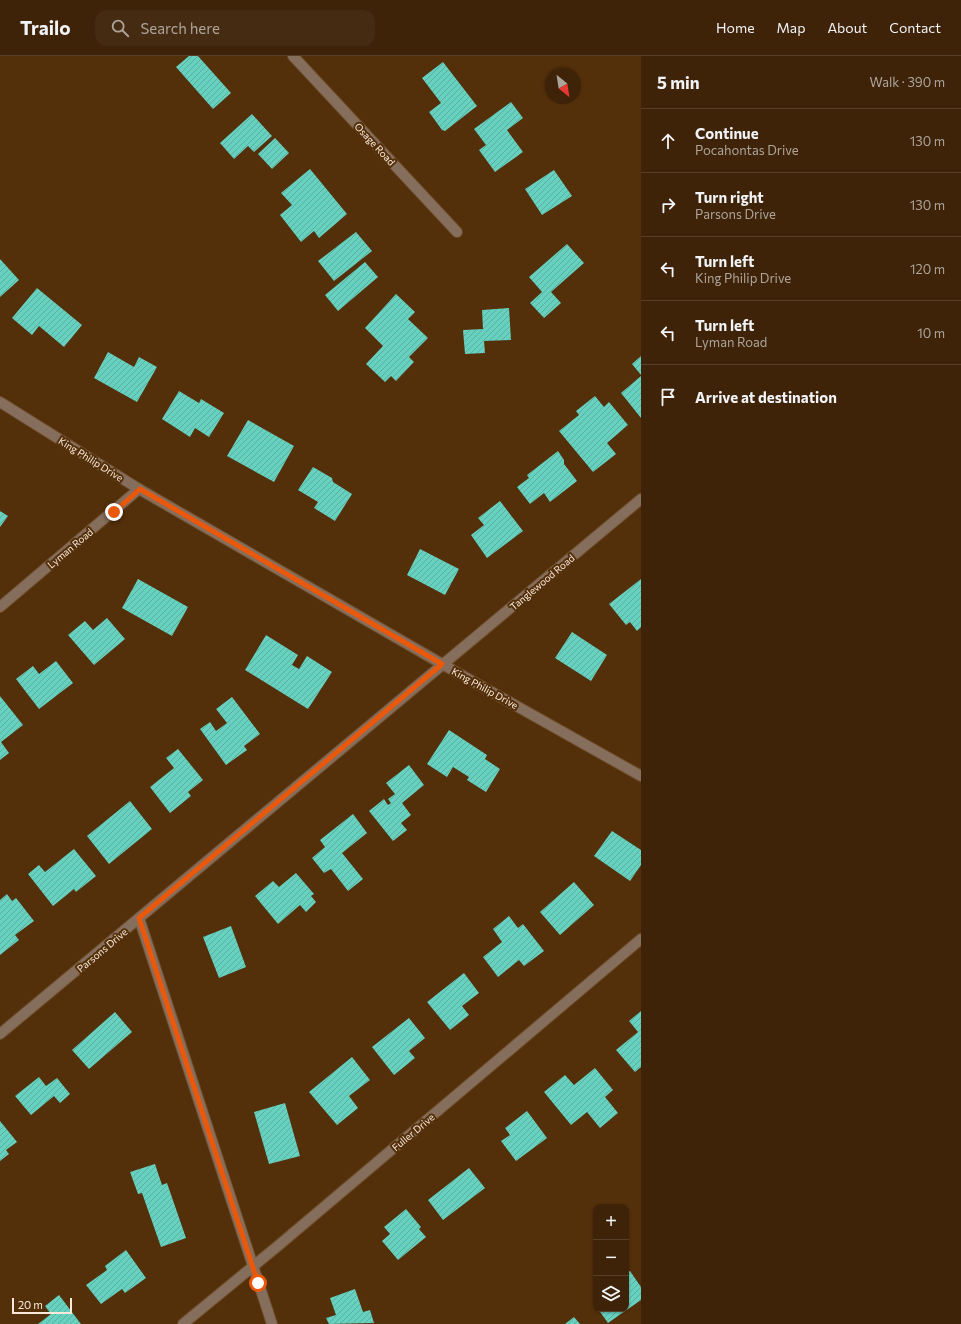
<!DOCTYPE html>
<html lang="en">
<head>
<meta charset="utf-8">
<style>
	body { margin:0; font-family:Commissioner,sans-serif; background:#452b12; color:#f1f3f6 }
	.controls { position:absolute; right:12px; bottom:12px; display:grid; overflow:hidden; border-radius:8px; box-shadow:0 1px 3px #0004 }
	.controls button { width:36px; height:36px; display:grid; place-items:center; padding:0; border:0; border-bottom:1px solid #574029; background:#3e2308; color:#f1f3f6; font:20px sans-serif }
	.compass { position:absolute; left:545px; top:12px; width:36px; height:36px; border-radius:50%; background:#3e2308; box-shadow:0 1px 3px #0004; rotate:150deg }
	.scale { position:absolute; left:12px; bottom:10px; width:60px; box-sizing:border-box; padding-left:4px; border:2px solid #fae9db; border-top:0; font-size:11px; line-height:14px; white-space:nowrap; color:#fae9db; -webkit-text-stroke:3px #532f0a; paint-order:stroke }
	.stop { position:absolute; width:12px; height:12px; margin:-9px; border:3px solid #ea580c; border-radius:50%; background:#fff }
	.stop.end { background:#ea580c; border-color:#fff; box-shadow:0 1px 4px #0008 }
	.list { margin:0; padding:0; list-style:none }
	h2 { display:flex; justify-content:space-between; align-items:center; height:52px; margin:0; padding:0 16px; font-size:17px }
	h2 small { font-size:13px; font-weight:400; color:#ada49c }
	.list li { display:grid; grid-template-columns:26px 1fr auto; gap:12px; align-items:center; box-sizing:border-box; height:64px; padding:0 16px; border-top:1px solid #574029 }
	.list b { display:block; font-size:15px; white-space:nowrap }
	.list p { margin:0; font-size:13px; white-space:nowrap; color:#ada49c }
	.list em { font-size:13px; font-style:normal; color:#ada49c }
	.icon { flex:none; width:22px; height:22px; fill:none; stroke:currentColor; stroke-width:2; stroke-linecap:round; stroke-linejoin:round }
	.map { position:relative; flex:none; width:641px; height:1268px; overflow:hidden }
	header { display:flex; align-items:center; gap:24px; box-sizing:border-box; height:56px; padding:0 20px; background:#3e2308; border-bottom:1px solid #574029 }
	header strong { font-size:19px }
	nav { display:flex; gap:22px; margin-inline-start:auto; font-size:14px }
	.search { width:280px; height:36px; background:#452b12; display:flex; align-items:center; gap:10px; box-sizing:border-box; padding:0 14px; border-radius:12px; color:#ada49c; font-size:15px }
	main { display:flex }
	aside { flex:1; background:#3e2308 }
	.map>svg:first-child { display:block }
</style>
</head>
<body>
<header>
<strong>Trailo</strong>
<div class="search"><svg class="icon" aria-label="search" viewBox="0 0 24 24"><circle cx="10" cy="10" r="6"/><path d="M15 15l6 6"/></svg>Search here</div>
<nav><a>Home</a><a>Map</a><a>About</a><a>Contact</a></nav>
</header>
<main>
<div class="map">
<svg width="641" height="1268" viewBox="0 0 641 1268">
	<defs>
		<pattern id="building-hatch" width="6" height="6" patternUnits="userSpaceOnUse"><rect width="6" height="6" fill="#65d1be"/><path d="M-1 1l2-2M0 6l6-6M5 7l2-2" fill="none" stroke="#5eae9f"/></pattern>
	</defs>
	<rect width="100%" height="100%" fill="#532f0a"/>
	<g fill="url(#building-hatch)">
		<path d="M189 0H198L231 37 213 53 176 11Z"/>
		<path d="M443 6 477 50 445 75 442 74 429 56 441 47 422 22Z"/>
		<path d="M511 46 523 62 507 74 523 96 495 116 479 94 486 89 474 73Z"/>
		<path d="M252 58 272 80 254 96 248 90 234 103 220 87Z"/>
		<path d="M275 82 289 97 272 113 258 98Z"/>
		<path d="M310 113 347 158 319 182 314 175 301 186 280 159 292 149 281 137Z"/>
		<path d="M554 114 572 140 542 159 525 133Z"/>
		<path d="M356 176 372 195 334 225 318 205Z"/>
		<path d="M567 188 584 207 551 236 561 247 544 262 530 247 542 236 529 221Z"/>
		<path d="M0 203 19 224 0 241Z"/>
		<path d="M365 206 378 221 338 255 325 239Z"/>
		<path d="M37 232 82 269 64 291 39 270 32 279 12 262Z"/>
		<path d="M396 238 415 256 408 263 428 282 409 301 414 306 396 325 391 320 385 326 366 308 383 290 365 272Z"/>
		<path d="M509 252 511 284 484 285 485 297 465 298 463 274 483 273 482 254Z"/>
		<path d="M108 296 134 311 139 301 157 311 137 346 94 322Z"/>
		<path d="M641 300V319L632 308Z"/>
		<path d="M641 320V362L621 337Z"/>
		<path d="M179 335 199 347 201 343 224 357 209 381 195 372 190 381 162 363Z"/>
		<path d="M595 340 604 351 609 346 628 369 607 387 616 398 593 416 559 375 579 359 576 355Z"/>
		<path d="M248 364 294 390 274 426 227 400Z"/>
		<path d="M558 395 564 404V408L577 425 550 446 544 437 530 448 517 431 529 422 527 419Z"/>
		<path d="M313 411 332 422 333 426 352 438 335 465 314 452 318 446 298 434Z"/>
		<path d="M500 445 523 475 487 502 471 479 484 469 478 462Z"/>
		<path d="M0 455 8 460 0 471Z"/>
		<path d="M420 493 459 513 445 539 407 519Z"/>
		<path d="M138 523 188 551 172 580 122 552Z"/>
		<path d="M641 523V571L637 575 630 566 626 569 609 548Z"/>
		<path d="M107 562 125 583 94 609 68 579 85 565 93 574Z"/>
		<path d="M572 576 607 599 591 625 555 602Z"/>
		<path d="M266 579 298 599 292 609 299 613 307 600 332 616 308 653 245 614Z"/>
		<path d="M56 605 73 627 39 653 16 623 33 610 39 618Z"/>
		<path d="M0 640 23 669 1 686 9 697 0 704Z"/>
		<path d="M232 641 260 678 244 690 247 694 226 709 200 673 210 666 216 675 227 667 216 653Z"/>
		<path d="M449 674 487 699 485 703 500 713 486 736 467 724 469 721 453 711 447 721 427 708Z"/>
		<path d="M178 693 203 724 188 736 191 740 170 757 150 731 174 712 166 702Z"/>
		<path d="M409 709 424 729 402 747 411 759 401 767 407 774 393 785 369 755 384 743 388 749 391 747 388 743 395 738 386 727Z"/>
		<path d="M130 745 152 773 109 808 87 780Z"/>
		<path d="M353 758 367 777 342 797 363 823 348 835 331 813 324 817 312 802 325 791 320 784Z"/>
		<path d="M612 775 641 794V809L630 825 594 800Z"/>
		<path d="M74 793 96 820 76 836 74 833 53 850 28 818 39 809 45 816Z"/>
		<path d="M296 817 314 838 311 840 316 846 306 856 300 849 278 868 255 840 273 825 279 831Z"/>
		<path d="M574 826 594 849 560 879 540 856Z"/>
		<path d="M7 838 12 845 16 842 34 865 15 879 19 884 0 899V844Z"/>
		<path d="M509 860 518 872 523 868 544 895 524 910 519 904 498 921 483 901 502 886 493 873Z"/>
		<path d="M231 870 246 911 219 922 203 881Z"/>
		<path d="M464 917 479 937 462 950 469 959 450 974 427 946Z"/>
		<path d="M641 955V1011L635 1016 616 994 638 976 629 965Z"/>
		<path d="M115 956 132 976 89 1013 72 994Z"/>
		<path d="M409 962 425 982 409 995 415 1002 394 1019 372 991Z"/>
		<path d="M352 1001 370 1024 349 1040 358 1052 337 1069 309 1036Z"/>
		<path d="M595 1012 613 1034 605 1041 618 1057 600 1072 587 1056 571 1069 544 1036 565 1019 574 1029Z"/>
		<path d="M39 1021 46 1030 57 1022 70 1038 60 1047 54 1040 31 1059 15 1040Z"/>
		<path d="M285 1047 300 1100 269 1108 254 1056Z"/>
		<path d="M527 1055 547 1082 516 1105 501 1085 510 1079 505 1072Z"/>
		<path d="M0 1065 17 1086 6 1094 9 1098 0 1105Z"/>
		<path d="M155 1108 162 1129 167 1127 186 1182 161 1191 142 1137 138 1138 130 1116Z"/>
		<path d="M469 1112 485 1132 443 1164 428 1144Z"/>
		<path d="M406 1153 421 1171 419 1173 426 1181 398 1204 382 1185 390 1178 384 1171Z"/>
		<path d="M126 1194 146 1222 125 1237 122 1233 101 1248 86 1229 107 1214 105 1210Z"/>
		<path d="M630 1215 641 1231V1244L608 1267 598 1253H626V1217Z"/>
		<path d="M355 1233 363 1256 370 1254 374 1267 329 1268 326 1262 336 1259 330 1242Z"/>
		<path d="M59 1239 81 1268H38L51 1258 45 1250Z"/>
		<path d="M574 1261 580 1268H565Z"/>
	</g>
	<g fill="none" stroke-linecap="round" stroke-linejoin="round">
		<g stroke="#6e4d2b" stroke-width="12">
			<g id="minor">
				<path d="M293 0 457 176"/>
				<path d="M0 551 139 433"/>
				<path d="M139 862 272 1268"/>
				<path d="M0 978 641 443"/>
				<path d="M183 1268 279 1189 641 883"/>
			</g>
		</g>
		<g stroke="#6e4d2b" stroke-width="12">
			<path id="tertiary" d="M0 346 139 433 442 608 641 720"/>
		</g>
		<use href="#minor" stroke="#866e5c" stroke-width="10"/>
		<use href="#tertiary" stroke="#866e5c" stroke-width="10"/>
	</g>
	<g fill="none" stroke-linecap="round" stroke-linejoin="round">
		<path stroke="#ea580c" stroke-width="5" d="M114 456 140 433 442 608 139 862 258 1227"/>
	</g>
	<g text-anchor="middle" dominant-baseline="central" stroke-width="4" stroke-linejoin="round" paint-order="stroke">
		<g font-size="10" fill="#fae9db" stroke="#532f0a">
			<text transform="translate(375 88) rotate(47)">Osage Road</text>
			<text transform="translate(91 403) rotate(32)">King Philip Drive</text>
			<text transform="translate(70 492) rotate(-40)">Lyman Road</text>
			<text transform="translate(542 526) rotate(-40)">Tanglewood Road</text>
			<text transform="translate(485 632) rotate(29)">King Philip Drive</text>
			<text transform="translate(102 894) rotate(-40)">Parsons Drive</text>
			<text transform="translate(413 1076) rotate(-40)">Fuller Drive</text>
		</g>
	</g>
</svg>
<div class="controls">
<button>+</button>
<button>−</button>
<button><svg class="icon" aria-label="layers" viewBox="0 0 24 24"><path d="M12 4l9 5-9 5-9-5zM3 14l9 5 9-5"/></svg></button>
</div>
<svg class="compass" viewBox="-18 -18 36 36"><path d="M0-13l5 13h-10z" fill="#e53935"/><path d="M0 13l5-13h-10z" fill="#ada49c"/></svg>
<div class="scale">20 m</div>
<div class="stop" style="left:258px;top:1227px"></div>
<div class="stop end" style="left:114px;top:456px"></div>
</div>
<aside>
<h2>5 min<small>Walk · 390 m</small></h2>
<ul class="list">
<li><svg class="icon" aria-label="ahead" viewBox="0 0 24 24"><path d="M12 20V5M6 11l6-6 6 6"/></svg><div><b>Continue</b><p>Pocahontas Drive</p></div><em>130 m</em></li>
<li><svg class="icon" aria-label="right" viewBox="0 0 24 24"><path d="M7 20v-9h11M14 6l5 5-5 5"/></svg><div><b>Turn right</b><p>Parsons Drive</p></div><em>130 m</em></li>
<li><svg class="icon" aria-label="left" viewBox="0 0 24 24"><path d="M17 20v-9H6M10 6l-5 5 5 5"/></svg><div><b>Turn left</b><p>King Philip Drive</p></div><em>120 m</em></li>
<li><svg class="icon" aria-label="left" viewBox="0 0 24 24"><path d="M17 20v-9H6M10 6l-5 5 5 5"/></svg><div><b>Turn left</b><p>Lyman Road</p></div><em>10 m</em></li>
<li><svg class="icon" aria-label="arrive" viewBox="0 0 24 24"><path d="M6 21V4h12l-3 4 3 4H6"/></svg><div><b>Arrive at destination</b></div></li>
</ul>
</aside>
</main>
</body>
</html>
